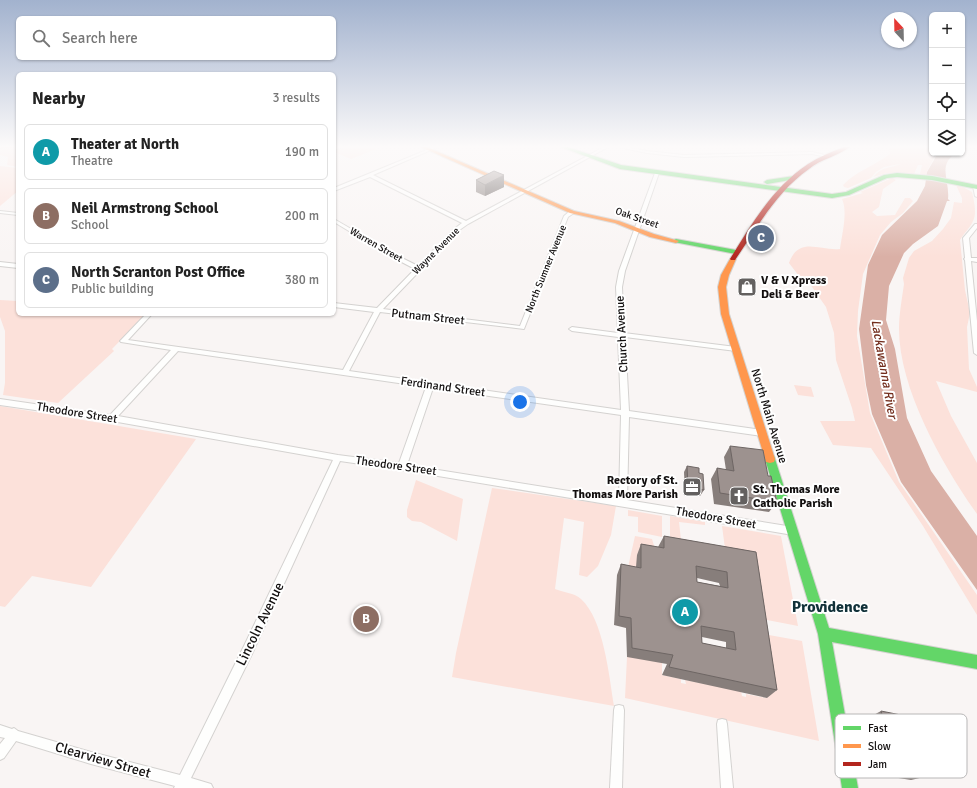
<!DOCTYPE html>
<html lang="en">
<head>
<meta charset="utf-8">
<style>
	body { margin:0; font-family:Signika,sans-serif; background:#f2f2f2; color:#222 }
	.controls { position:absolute; right:12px; top:12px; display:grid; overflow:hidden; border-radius:6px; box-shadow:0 1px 3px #0004 }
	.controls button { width:36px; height:36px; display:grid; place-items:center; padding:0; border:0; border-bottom:1px solid #e0e0e0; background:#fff; color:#222; font:20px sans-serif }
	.compass { position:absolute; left:881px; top:12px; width:36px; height:36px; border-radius:50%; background:#fff; box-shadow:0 1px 3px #0004; rotate:338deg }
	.you { position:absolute; left:520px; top:402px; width:14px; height:14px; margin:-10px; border:3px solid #fff; border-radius:50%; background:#1a73e8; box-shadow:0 0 0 6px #1a73e833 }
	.badge { display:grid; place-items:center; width:26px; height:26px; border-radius:50%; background:#63605f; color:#fff; font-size:13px; font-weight:700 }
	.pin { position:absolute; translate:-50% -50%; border:2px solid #fff; box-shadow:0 1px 4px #0006 }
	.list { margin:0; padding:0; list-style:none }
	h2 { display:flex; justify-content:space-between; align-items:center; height:52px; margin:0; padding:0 16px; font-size:17px }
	h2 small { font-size:13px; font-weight:400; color:#767676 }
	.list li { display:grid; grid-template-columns:26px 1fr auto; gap:12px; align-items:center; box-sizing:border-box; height:56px; margin:0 8px 8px; padding:0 8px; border:1px solid #e0e0e0; border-radius:6px }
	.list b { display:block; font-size:15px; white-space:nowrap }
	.list p { margin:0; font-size:13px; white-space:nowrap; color:#767676 }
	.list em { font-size:13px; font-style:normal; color:#767676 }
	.icon { flex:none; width:22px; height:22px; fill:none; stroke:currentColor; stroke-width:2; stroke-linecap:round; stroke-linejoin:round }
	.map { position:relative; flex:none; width:977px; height:788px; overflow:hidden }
	.search { position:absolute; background:#fff; box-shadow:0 1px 3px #0004; left:16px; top:16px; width:320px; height:44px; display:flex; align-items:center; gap:10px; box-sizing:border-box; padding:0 14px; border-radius:6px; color:#767676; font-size:15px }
	.panel { position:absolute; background:#fff; box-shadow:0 1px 3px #0004; left:16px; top:72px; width:320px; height:244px; border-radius:6px }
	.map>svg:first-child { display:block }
</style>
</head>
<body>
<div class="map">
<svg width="977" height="788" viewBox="0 0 977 788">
	<rect width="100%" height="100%" fill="#f9f5f4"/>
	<g fill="#fce1da">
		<path d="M344 147H370L376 149 351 159 334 152Z"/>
		<path d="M888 147H932V153H937L927 171 926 176 920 174 922 165H918L914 174 887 173 873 177C882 166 892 168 900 164L884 167 876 172 871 178 848 188 844 187 843 185C858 170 874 166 890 154L889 148Z"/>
		<path d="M18 148V167L7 165 8 157 0 155V149Z"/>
		<path d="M0 166 18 168V191L0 206Z"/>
		<path d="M892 178 896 180 883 189 879 207 872 212 877 216 895 215 905 198H910L913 201 903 213 891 222 880 235 863 274 858 311 857 336 870 413 899 482 977 595V615L923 526 871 448 833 445 820 421H855L852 408 836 360 834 333 826 307 810 284 799 276 789 263C799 236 819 251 840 249 842 234 848 212 842 199L863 193 860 192Z"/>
		<path d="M956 185 963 187 972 192C974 201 977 213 973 221 970 228 964 233 960 240L965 290 970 313 967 327 969 369 977 387V392L936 381 951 416 977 463V514C943 466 899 389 899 329 899 315 902 298 904 284L903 278 909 258 914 251 932 241 943 229 951 218 954 202 962 203V198Z"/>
		<path d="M0 300 18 301V314H146L112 349 114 351 58 403 3 395 5 383V331L0 317Z"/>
		<path d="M794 385 811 387 814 397 798 395Z"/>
		<path d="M0 406 196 439 91 587 32 576 5 607 0 606Z"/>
		<path d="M416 480 463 499 457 541 421 522 412 521 407 517V510Z"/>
		<path d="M492 488 616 506 611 535 598 566 587 577 579 575 584 522 564 518 555 589C562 592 575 593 581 599 604 620 609 676 614 706L452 677 456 653Z"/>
		<path d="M628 510 662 516V537L638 532V517L628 516Z"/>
		<path d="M670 516 705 522V525L679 522 681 540 670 538Z"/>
		<path d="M722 526 781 536 798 626 751 617 726 556Z"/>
		<path d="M635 536 652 539 658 559 636 579 626 576Z"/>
		<path d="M753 632 802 641 819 741 625 698 627 657 632 656 662 663V675L681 679V683L686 684 685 680 741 691 742 696 746 697V694L766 698Z"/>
	</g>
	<path fill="#dab0a6" d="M938 153H956C937 165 950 181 948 199L950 201H947L938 226 913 244 904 253 889 286 886 320 895 349 907 418 931 471 977 536V590L901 482 872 414 866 385 859 329 868 265 882 235 917 201 925 186 927 172Z"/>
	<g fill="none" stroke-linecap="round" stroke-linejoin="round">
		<path stroke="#dab0a6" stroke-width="1.5" d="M0 148 14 147"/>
		<g stroke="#d4d2d0" stroke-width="2">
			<g id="street">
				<path d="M338 147H343L334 150V148Z"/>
				<path d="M434 147H438L373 175 466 221 604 147H608L468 224 458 231 383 309 520 326 564 216 570 211H574V213L568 217 524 329 380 312 349 371 621 410 618 337 572 331 569 329 572 327 618 333 616 287 619 271 655 173 659 172V173L625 271 622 287 624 333 736 347 739 349 736 351 625 337 629 411 762 430 765 431 766 433 765 435 762 436 629 417 627 500 793 527 796 528 797 531 796 534 793 535 402 470 340 461 252 654 191 778 211 784 213 788H174L175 786 91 764 16 741 4 758 0 760V744L5 738 0 737V725L12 729 14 728 18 731 91 752 180 775 244 646 333 460 112 421 0 405V399L110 415 171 350 121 342 120 341 121 340 146 314H152L128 340 343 370 374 312 334 307V303L377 308 415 269 392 257 334 222V219L396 255 418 266 454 229 462 223 370 177 334 191V188ZM178 351 426 387 399 463 338 455 118 416ZM433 388 621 415 619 499 407 465Z"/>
				<path d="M619 147H625L647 151 684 155 812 152 829 156 827 157 812 154 684 157 647 153Z"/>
				<path d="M973 186 977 187V197L975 196Z"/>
				<path d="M0 211 18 213V215L0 213Z"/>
				<path d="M975 224H977V228L969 238 971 258H977V262L971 261 977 321V355L974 353 965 260 964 259 965 258 963 238Z"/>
				<path d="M0 262 18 264V268L0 266Z"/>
				<path d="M619 705 623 706 624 710 622 788H610L614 710 615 706Z"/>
				<path d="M722 719 726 720 727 724 733 788H721L717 724 718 720Z"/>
			</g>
		</g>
		<g stroke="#d4d2d0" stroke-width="2">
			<g id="fast">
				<path d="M561 147H568L621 165 832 194 846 192 884 175 897 173 932 176 977 185V189L932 180 897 177 887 178 849 195 832 198 620 169Z"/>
				<path d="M794 176 797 178 796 179 767 184 764 182 767 180Z"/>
				<path d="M676 239 736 250 739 252 736 254 674 242V240Z"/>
				<path d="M770 455 774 456 775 459 829 628 977 655V669L832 642 858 788H842L818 634 765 459 766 456Z"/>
			</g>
		</g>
		<g stroke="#d4d2d0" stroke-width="2">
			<g id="slow">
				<path d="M421 147H427L574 211 619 221 654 234 679 241 676 243 650 237 615 223 570 213Z"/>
				<path d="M733 257 736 259 729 275 726 287 729 314 775 459 774 462 770 463 766 462 765 459 721 314 718 287 721 275 730 259Z"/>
			</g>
		</g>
		<g stroke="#d4d2d0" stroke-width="2">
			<path id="jam" d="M844 147H850C838 156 821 159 809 169 776 192 757 228 735 260H731L730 259C751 225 773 187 808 164 819 157 831 152 844 147Z"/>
		</g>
		<use href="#street" fill="#fefefd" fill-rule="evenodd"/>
		<use href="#fast" fill="#63d668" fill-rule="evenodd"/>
		<use href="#slow" fill="#ff974d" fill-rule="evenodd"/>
		<use href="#jam" fill="#b3261e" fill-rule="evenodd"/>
	</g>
	<g fill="#877e7b" fill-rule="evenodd">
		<path d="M476 180 504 187 485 196 476 192Z"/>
		<path d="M730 446 768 476 777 502 769 512 714 504 711 479 717 468 726 470 724 457Z"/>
		<path d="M687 466 699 473 704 490 700 496 685 494 684 472Z"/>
		<path d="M664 536 756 552 777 690 767 698 662 675 667 664 627 657 626 628 614 625 617 575 621 564 636 567 637 555 641 544 658 547ZM697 578 719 583 720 586 697 582ZM702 637 726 642V648L702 643Z"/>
		<path d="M881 711 924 777 911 780 886 776 870 717Z"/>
	</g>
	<path fill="#6e6664" d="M504 175V187L485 196V185Z"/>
	<g fill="#9d928f" stroke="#6e6664" fill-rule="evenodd">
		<path d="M494 171 504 175 485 185 476 180Z"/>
		<path d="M730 446 763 450 768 476H771L777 502 720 493 717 468 734 471Z"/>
		<path d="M687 466 699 468V473L703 474 704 490 688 488Z"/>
		<path d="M664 536 756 552 777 690 669 667 673 655 632 648 631 618 619 616 621 564 641 568V544L664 548ZM696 566 727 572 728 588 697 582ZM701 626 734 632 736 650 702 643Z"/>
		<path d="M881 711 906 716 924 777 898 772Z"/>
	</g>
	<linearGradient id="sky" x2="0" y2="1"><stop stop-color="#a2b2ce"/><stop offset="0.57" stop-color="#fcfafa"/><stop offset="1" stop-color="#fcfafa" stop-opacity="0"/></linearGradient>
	<rect width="977" height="257" fill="url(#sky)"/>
	<defs>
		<g id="shop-square" transform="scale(1)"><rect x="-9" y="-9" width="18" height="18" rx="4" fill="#63605f" stroke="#fff"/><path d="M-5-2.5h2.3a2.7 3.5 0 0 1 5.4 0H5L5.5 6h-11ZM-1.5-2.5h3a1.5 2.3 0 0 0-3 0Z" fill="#fff"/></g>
		<g id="office-square" transform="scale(1)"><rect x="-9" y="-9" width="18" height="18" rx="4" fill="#63605f" stroke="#fff"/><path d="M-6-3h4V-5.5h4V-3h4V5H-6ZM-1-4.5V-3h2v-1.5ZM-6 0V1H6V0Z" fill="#fff"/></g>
		<g id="church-square" transform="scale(1)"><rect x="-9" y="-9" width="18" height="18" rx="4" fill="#63605f" stroke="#fff"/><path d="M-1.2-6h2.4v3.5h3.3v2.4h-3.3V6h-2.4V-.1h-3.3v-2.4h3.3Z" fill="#fff"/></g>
	</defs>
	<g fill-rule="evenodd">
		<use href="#shop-square" x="747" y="287"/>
		<use href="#office-square" x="692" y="487"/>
		<use href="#church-square" x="739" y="496"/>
	</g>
	<g text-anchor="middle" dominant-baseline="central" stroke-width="4" stroke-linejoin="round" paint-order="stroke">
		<g font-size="10" fill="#120f0f" stroke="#fff">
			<text transform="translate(637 218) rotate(19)">Oak Street</text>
			<text transform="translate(376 245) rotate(30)">Warren Street</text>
			<text transform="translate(436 251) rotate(-45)">Wayne Avenue</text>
			<text transform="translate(546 269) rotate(-68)">North Sumner Avenue</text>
		</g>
		<g font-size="12" font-weight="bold" fill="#120f0f" stroke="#fff" text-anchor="start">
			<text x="761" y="280">V &amp; V Xpress<tspan x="761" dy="14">Deli &amp; Beer</tspan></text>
			<text x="678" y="480" text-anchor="end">Rectory of St.<tspan x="678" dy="14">Thomas More Parish</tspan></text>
			<text x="753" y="489">St. Thomas More<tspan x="753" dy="14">Catholic Parish</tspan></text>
		</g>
		<g font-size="12" fill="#120f0f" stroke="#fff">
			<text transform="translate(428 317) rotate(6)">Putnam Street</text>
			<text transform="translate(622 334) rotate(-93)">Church Avenue</text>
			<text transform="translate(443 387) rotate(8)">Ferdinand Street</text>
			<text transform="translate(77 413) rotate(9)">Theodore Street</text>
			<text transform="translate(769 416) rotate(73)">North Main Avenue</text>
			<text transform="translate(396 466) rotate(8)">Theodore Street</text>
			<text transform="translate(716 518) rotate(10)">Theodore Street</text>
		</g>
		<g font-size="13" font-style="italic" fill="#732d1c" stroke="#fff">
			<text transform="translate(884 369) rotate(80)">Lackawanna River</text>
		</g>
		<g font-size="14" fill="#120f0f" stroke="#fff">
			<text transform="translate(260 624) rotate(-64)">Lincoln Avenue</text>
			<text transform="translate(103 760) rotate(16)">Clearview Street</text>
		</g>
		<g font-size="16" font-weight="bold" fill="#113139" stroke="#fff">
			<text x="830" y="607">Providence</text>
		</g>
	</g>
	<rect x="835" y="714" width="132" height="64" rx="6" fill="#fff" stroke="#b8b7b7" stroke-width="1"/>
	<rect x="843" y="726" width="18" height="4" fill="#63d668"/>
	<rect x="843" y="744" width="18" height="4" fill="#ff974d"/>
	<rect x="843" y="762" width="18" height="4" fill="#b3261e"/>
	<g font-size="11" fill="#120f0f">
		<text x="868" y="732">Fast</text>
		<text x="868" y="750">Slow</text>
		<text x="868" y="768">Jam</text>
	</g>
</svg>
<div class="controls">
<button>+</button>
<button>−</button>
<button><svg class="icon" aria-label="locate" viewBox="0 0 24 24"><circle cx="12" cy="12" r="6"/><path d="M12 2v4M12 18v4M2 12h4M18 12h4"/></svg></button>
<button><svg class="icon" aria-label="layers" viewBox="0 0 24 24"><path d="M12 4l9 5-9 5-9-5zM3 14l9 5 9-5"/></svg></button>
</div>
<svg class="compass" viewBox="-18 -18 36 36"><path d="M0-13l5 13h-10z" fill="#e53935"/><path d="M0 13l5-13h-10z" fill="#767676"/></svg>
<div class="you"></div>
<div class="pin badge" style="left:685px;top:612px;background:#0f9aa8">A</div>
<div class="pin badge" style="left:366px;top:619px;background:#8d6e63">B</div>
<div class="pin badge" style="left:761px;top:238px;background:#5c6f8a">C</div>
<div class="search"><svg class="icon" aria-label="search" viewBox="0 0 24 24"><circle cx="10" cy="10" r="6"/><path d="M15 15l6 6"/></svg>Search here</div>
<section class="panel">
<h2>Nearby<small>3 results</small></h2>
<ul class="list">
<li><span class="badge" style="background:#0f9aa8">A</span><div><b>Theater at North</b><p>Theatre</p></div><em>190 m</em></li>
<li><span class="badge" style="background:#8d6e63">B</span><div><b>Neil Armstrong School</b><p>School</p></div><em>200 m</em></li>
<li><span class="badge" style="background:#5c6f8a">C</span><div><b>North Scranton Post Office</b><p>Public building</p></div><em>380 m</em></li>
</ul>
</section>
</div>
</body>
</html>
